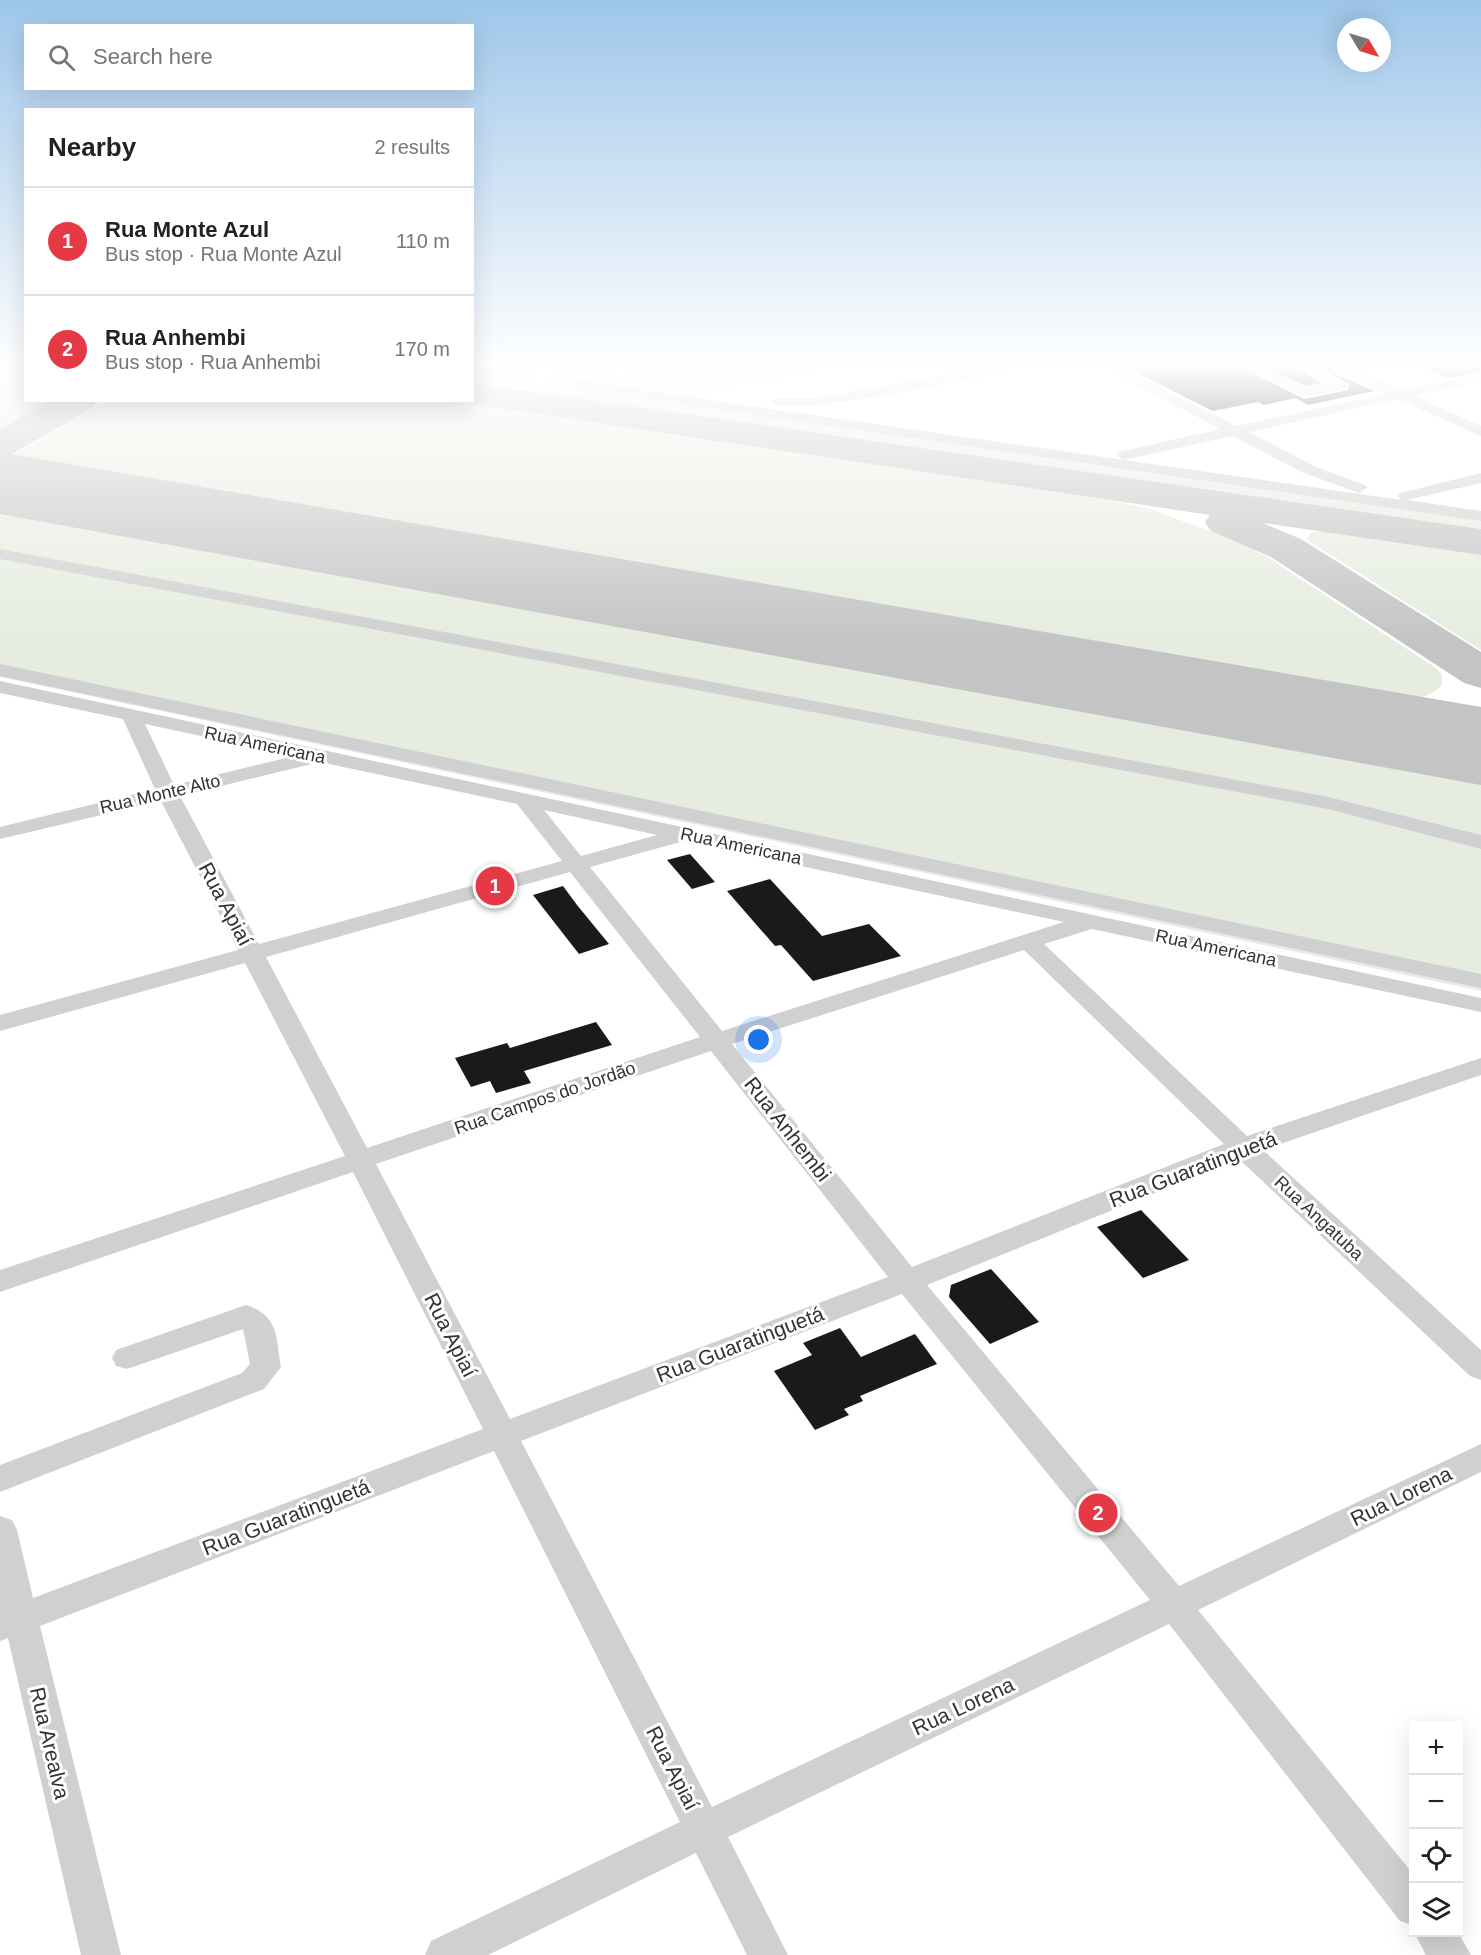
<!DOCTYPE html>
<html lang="en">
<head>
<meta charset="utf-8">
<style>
	body { margin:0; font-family:Arial,sans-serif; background:#f2f2f2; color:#222 }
	.controls { position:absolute; right:18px; bottom:18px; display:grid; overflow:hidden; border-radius:0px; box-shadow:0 6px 24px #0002 }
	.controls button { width:54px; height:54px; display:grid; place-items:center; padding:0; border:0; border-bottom:2px solid #e0e0e0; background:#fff; color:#222; font:30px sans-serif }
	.compass { position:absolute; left:1337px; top:18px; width:54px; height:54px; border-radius:50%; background:#fff; box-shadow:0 6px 24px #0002; rotate:128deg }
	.you { position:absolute; left:759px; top:1040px; width:21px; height:21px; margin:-15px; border:4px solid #fff; border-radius:50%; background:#1a73e8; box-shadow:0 0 0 9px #1a73e833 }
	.badge { display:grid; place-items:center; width:39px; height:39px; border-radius:50%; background:#e63946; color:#fff; font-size:20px; font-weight:700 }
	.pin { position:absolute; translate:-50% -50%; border:3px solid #fff; box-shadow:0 2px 6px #0006 }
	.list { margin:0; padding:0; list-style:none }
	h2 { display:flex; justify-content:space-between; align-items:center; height:78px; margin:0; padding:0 24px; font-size:26px }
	h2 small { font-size:20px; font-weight:400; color:#767676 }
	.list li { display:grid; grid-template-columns:39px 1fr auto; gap:18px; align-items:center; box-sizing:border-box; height:108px; padding:0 24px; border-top:2px solid #e0e0e0 }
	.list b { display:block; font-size:22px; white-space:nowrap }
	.list p { margin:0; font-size:20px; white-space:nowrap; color:#767676 }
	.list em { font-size:20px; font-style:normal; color:#767676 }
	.icon { flex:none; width:33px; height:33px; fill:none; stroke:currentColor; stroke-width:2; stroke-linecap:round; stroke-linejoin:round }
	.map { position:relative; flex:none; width:1481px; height:1955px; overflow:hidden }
	.search { position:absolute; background:#fff; box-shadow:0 6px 24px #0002; left:24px; top:24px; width:450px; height:66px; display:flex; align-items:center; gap:15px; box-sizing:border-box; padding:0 21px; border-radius:0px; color:#767676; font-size:22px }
	.panel { position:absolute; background:#fff; box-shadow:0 6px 24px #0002; left:24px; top:108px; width:450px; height:294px; border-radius:0px }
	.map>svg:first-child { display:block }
</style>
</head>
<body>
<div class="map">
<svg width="1481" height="1955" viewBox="0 0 1481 1955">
	<rect width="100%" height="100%" fill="#fff"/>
	<g fill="#e6ecdf">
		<path d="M0 368H25L26 400 52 401 0 429Z"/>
		<path d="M472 368 534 373 537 376C519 395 495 387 473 383Z"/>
		<path d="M564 368H614L615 374 612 377C599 378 570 377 564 368Z"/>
		<path d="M627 368H837L721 388H699L690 399 1481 512V529L584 400 542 393 535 389 550 378 618 381 627 377Z"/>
		<path d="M450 401 1070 492 1150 509 1239 542 1269 558 1436 668 1442 675V684C1431 701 1404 699 1386 698L27 465 16 460 13 455 107 401Z"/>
		<path d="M0 511 1481 779V991L0 677Z"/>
		<path d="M1327 530 1481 554V650L1307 540 1311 533Z"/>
	</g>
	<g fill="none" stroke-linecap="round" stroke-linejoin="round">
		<g fill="#c4c4c4" fill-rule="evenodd">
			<path d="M472 383 1481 529V555L1263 523 1301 539 1481 652V688L1464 683 1271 557 1211 531 1205 522 1210 515 459 402 472 400Z"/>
			<path d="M52 400H98L93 408 14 453 0 457V429Z"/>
			<path d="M1458 727H1481V757H1458L1440 753 1432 742 1440 731Z"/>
		</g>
		<path fill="#c4c4c4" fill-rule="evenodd" d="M0 452 1481 707V785L0 514Z"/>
	</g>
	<g fill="#1a1a1a">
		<path d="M1127 368H1243L1304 399 1348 390 1349 384 1320 368H1332L1335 373 1374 391 1308 405 1295 398 1264 405 1258 402 1213 411Z"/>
		<path d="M1266 368H1297L1321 383 1306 386Z"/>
		<path d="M1425 368H1481V371L1448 378Z"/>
		<path d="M690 854 715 882 692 889 667 860Z"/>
		<path d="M770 879 822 936 869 924 901 956 813 981 781 945 775 946 727 891Z"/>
		<path d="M563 886 577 905 609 944 579 954 533 895Z"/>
		<path d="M596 1022 612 1045 524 1071 531 1083 496 1093 490 1081 471 1087 455 1058 507 1043 510 1048Z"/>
		<path d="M1141 1210 1189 1260 1143 1278 1097 1227Z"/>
		<path d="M991 1269 1039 1322 990 1344 949 1297 951 1285Z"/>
		<path d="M840 1328 861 1357 915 1334 937 1364 860 1396 863 1401 844 1409 849 1415 815 1430 774 1371 812 1355 803 1343Z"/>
	</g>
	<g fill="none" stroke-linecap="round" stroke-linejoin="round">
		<g fill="#d0d0d0" fill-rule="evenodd">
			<path d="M983 368H1011L1004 372C972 378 785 419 770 402L777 398 822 397Z"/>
			<path d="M1106 368H1123L1236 426 1385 394 1336 371 1334 368H1351L1401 390 1481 373V381L1414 396 1481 426V436L1398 399 1249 432 1316 467 1365 485 1367 488 1359 493 1304 473 1232 436 1124 460 1401 500 1398 496 1400 493 1481 473V483L1407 500 1481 511V521L584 390 563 384 550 373 557 369 586 382 1124 460 1116 455 1119 452 1220 429Z"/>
			<path d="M1245 368H1262L1306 388 1327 384 1299 368H1316L1348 386 1346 389 1304 397Z"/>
			<path d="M0 549 1328 797 1481 835V849L1328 809 0 559Z"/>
			<path d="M0 664 1481 974V988L0 676Z"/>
			<path d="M0 681 1481 998V1012L1092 929 1044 944 1247 1136 1481 1058V1075L1263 1150 1481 1350V1380L1470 1376 1239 1159 927 1285 1179 1586 1481 1444V1472L1198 1610 1414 1875V1926L1400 1921 1169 1624 728 1837 788 1955H747L696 1853 488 1955H425L431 1941 680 1822 494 1451 40 1626 121 1955H81L8 1638 0 1641V1516L12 1520 17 1530 33 1598 483 1429 353 1172 0 1292V1270L345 1156 245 963 0 1031V1015L238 950 161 801 0 839V827L155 789 123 719 0 693ZM145 724 294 756 174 785ZM320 762 517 804 562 861 259 944 180 796ZM544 810 657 835 581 856ZM684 841 1064 922 722 1031 590 867ZM570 872 700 1037 367 1148 266 957ZM1024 950 1224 1144 912 1267 732 1044ZM711 1051 888 1277 510 1419 376 1164ZM902 1294 1150 1600 712 1807 521 1441Z"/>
			<path d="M246 1305C279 1315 276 1338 281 1367L264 1389 0 1492V1465L242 1373 250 1364 243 1329 127 1369 116 1366 112 1358 116 1350Z"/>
			<path d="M1414 1932H1458L1471 1955H1426Z"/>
		</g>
	</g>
	<linearGradient id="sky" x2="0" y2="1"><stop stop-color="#9ec6ea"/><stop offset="0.57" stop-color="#fff"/><stop offset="1" stop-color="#fff" stop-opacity="0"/></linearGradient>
	<rect width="1481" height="641" fill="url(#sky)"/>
	<g text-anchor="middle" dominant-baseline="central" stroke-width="6" stroke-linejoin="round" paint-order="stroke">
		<g font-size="18" fill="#333" stroke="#fff">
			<text transform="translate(265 745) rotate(12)">Rua Americana</text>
			<text transform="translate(160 794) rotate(-13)">Rua Monte Alto</text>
			<text transform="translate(741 846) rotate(12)">Rua Americana</text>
			<text transform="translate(1216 948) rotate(12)">Rua Americana</text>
			<text transform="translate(545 1098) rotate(-19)">Rua Campos do Jordão</text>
			<text transform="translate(1319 1218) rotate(43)">Rua Angatuba</text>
		</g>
		<g font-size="21" fill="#333" stroke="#fff">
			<text transform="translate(226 904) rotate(62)">Rua Apiaí</text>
			<text transform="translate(788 1129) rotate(52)">Rua Anhembi</text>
			<text transform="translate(1193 1169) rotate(-21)">Rua Guaratinguetá</text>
			<text transform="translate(451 1335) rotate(63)">Rua Apiaí</text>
			<text transform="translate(740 1344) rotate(-21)">Rua Guaratinguetá</text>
			<text transform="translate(1401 1496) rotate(-26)">Rua Lorena</text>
			<text transform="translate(286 1517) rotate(-21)">Rua Guaratinguetá</text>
			<text transform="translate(963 1706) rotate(-25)">Rua Lorena</text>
			<text transform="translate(50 1743) rotate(77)">Rua Arealva</text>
			<text transform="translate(673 1768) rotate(63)">Rua Apiaí</text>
		</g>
	</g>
</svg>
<div class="controls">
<button>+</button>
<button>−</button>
<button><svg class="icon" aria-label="locate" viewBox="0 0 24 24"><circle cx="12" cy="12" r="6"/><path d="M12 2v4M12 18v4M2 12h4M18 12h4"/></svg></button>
<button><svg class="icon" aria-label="layers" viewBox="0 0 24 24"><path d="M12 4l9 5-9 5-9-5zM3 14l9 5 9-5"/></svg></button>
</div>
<svg class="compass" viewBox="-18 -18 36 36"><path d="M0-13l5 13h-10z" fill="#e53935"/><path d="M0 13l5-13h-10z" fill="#767676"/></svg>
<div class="you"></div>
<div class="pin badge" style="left:495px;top:886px">1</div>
<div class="pin badge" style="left:1098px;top:1513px">2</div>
<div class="search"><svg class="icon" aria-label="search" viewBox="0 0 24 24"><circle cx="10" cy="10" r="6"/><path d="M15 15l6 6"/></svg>Search here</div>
<section class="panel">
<h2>Nearby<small>2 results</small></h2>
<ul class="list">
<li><span class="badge">1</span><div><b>Rua Monte Azul</b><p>Bus stop · Rua Monte Azul</p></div><em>110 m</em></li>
<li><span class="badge">2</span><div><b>Rua Anhembi</b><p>Bus stop · Rua Anhembi</p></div><em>170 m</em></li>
</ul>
</section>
</div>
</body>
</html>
